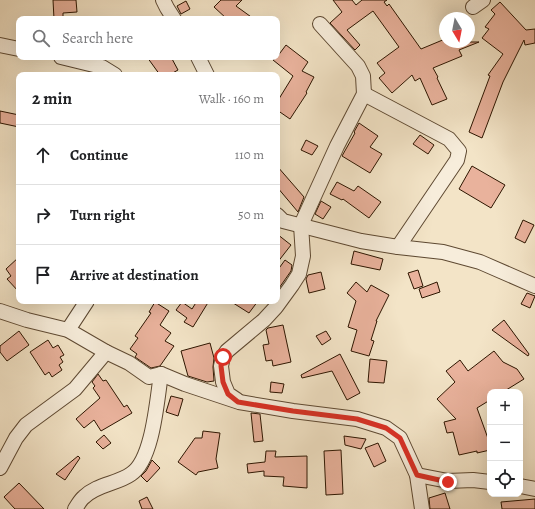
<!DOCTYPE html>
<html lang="en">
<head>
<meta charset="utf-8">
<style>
	body { margin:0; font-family:Alegreya,serif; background:#f6f6f6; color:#202124 }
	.controls { position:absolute; right:12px; bottom:12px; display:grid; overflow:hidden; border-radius:8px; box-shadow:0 4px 16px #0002 }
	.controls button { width:36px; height:36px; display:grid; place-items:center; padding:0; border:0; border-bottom:1px solid #e0e0e0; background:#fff; color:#202124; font:20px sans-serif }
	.compass { position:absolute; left:439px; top:12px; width:36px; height:36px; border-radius:50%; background:#fff; box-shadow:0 4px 16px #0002; rotate:170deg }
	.stop { position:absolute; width:12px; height:12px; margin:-9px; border:3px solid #d93025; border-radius:50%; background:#fff }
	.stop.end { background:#d93025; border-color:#fff; box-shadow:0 1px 4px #0008 }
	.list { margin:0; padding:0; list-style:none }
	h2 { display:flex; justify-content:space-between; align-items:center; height:52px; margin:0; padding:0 16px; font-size:17px }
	h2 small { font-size:13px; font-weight:400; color:#757577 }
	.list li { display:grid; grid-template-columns:26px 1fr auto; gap:12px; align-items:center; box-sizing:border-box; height:60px; padding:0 16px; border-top:1px solid #e0e0e0 }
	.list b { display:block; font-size:15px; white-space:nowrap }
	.list em { font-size:13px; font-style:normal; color:#757577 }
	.icon { flex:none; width:22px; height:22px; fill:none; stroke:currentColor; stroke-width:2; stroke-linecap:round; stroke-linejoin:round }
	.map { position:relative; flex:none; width:535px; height:509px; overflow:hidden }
	.search { position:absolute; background:#fff; box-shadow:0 4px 16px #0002; left:16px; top:16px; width:264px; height:44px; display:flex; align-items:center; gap:10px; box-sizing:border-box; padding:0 14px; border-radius:8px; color:#757577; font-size:15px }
	.panel { position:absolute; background:#fff; box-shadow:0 4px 16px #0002; left:16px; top:72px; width:264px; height:232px; border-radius:8px }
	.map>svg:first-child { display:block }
</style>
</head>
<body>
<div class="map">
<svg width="535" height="509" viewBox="0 0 535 509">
	<rect width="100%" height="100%" fill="#f3e4c7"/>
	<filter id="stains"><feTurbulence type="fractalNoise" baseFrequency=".005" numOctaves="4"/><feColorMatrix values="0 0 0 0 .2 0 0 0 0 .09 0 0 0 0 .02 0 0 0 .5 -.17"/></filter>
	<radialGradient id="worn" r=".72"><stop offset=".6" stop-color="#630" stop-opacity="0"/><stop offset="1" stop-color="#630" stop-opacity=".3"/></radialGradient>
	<g fill="#e9b29c" stroke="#2d1500">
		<path d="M53 0H76L77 12 63 13V19H54Z"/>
		<path d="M221 0H242L236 6 254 19H227L214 7Z"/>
		<path d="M333 0H352L356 5 362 0H387L384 2 387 6 389 4 421 49 445 39V42H479L459 50 462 56 433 68 438 77 437 78 447 99 432 105 420 78 415 81 412 75 392 93 379 78 385 73 377 63 399 47 373 11 347 30 360 45 355 50 330 23 342 12Z"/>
		<path d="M186 1 190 9 181 14 177 6Z"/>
		<path d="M500 2 526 30 535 29V43L525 45 524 40 503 82 482 138 469 132 490 76 488 75 503 54 482 38 489 29 485 27 495 14 491 10Z"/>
		<path d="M286 45 308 62 302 71 314 77 306 92 307 93 290 119 277 110V102L293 76 273 60 277 57Z"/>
		<path d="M147 57H171L178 70 169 75H160Z"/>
		<path d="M0 111 19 115V127L0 123Z"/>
		<path d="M359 123 378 136 370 147 382 154 370 173 342 156 355 133 354 132Z"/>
		<path d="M420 135 434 145 428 154 413 144Z"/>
		<path d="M306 140 318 146 312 155 301 150Z"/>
		<path d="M277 166 304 197 298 212 277 187Z"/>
		<path d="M472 166 505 185 491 208 459 189Z"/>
		<path d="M337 182 354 191 358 186 381 202 369 218 343 199 342 200 330 194Z"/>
		<path d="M321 201 331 207 323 219 315 214Z"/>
		<path d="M523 220 534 225 525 243 515 238Z"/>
		<path d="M277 234 291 245 277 263Z"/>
		<path d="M354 251 383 259 380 270 351 264Z"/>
		<path d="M19 257V292L7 279 11 276 6 269Z"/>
		<path d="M285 260 292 265 291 271 277 291V271Z"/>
		<path d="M418 270 423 286 414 289 408 273Z"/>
		<path d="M321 272 325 289 309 293 306 279 308 275Z"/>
		<path d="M356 282 367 292 371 285 389 295 376 321H377L371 340 374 341 369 356 351 351 357 330 348 327 356 301 347 293Z"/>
		<path d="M437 282 440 292 422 298 419 289Z"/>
		<path d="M527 293 535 296 530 308 521 304Z"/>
		<path d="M197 301H209L193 327 184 322 187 318 176 310 182 302 192 309Z"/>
		<path d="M230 301H258L249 313Z"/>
		<path d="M155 302 169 311 160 325 171 333 165 341 174 346 160 366 151 368 135 357 137 354 130 349 138 338 135 336 151 313 149 312Z"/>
		<path d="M504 320 529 354 528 356 492 330Z"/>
		<path d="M283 325 291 362 273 366 272 360 266 361 263 345 269 344 266 330 268 328Z"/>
		<path d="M19 331 29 345 7 361 0 352V346Z"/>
		<path d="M326 331 331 339 322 345 316 336Z"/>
		<path d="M48 340 53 348 58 345 64 355 60 357 63 362 59 365 62 370 52 377 49 372 45 375 30 352Z"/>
		<path d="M210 343 214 358 213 367 214 381 207 382 188 376 181 351Z"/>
		<path d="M494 351 503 362 517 369 524 379 503 392H490V400L477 408 490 444V450L477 453V451L459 455 453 432 447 433 444 422 456 419 437 399 455 382 446 371 460 360 468 371Z"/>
		<path d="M340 354 360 393 347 400 332 371 302 378 301 375Z"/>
		<path d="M370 359 387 361 384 383 368 382Z"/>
		<path d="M98 374 103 381 106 380 124 407 127 405 132 413 101 431 94 420 84 428 76 419 100 398 93 388 95 386 92 382Z"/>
		<path d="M271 382 284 384 282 393 270 392Z"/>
		<path d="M171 396 183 399 178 416 166 412Z"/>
		<path d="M251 413 260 414 263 441 254 442Z"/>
		<path d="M203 431 220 433 216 459 218 468 198 472 196 475 178 462 195 438H202Z"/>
		<path d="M104 435 111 443 103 449 96 442Z"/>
		<path d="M344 436 366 439 361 449 345 445Z"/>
		<path d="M378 443 386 461 374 467 365 448Z"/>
		<path d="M341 450 343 494 326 495 324 451Z"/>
		<path d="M266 451H276L275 457 307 456V488L283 486 284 477 264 476V471L248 473 247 464 265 462Z"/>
		<path d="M78 456 80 458 65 480 56 474Z"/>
		<path d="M152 460 160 468 147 482 141 476 146 471Z"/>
		<path d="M19 483 44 509H15L4 497Z"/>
		<path d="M445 493 450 509H430L429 498Z"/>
		<path d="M147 497 153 509H142L139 501Z"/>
		<path d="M535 499V509H502L501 502Z"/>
	</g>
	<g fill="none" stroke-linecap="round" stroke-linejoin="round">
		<g stroke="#5e4932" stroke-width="16">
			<g id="street">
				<path d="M163 0 167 8 174 19"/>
				<path d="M473 7 483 0"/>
				<path d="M0 45 19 49"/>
				<path d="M61 57 102 67 115 75"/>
				<path d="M198 57 207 75"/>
				<path d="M364 94 449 139 459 151 457 160 398 247"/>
				<path d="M277 215 283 221 361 241 398 247 443 252 480 262 535 286"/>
				<path d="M0 311 27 320 68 330 106 352 129 363 149 377 161 374 185 384 239 402 293 411 357 419 386 428 400 438 417 475 422 509"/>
				<path d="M68 330 87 301"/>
				<path d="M237 400 228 394 223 382 221 366 223 357 227 351 264 320 276 307 292 285 299 274 303 256 301 225 337 146 364 94 363 76 358 66 320 24"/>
				<path d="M0 468 16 438 26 425 75 389 106 352"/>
				<path d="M417 475 448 481 473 480 490 482"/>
				<path d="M520 486 535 489"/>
				<path d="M75 509C78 505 80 500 84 497 97 484 117 484 131 474 153 460 157 399 161 374"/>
			</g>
		</g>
		<use href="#street" stroke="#f7eddb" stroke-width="14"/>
	</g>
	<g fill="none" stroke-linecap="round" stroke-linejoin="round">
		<path stroke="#d93025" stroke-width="5" d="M223 357 221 366 223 382 228 394 238 402 293 411 357 419 386 428 400 438 417 475 448 482"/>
	</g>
	<rect width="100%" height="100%" filter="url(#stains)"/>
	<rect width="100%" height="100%" fill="url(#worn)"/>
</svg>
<div class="controls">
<button>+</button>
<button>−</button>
<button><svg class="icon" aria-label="locate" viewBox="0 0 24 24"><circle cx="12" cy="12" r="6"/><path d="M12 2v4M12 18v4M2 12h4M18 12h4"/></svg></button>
</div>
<svg class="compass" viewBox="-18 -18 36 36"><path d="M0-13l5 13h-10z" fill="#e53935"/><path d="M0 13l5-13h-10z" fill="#757577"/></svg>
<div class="stop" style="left:223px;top:357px"></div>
<div class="stop end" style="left:448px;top:482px"></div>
<div class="search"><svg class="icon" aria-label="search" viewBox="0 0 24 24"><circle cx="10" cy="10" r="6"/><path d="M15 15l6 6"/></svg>Search here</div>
<section class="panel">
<h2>2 min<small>Walk · 160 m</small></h2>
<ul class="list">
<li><svg class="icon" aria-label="ahead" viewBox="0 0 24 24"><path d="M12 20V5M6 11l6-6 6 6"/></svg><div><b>Continue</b></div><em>110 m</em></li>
<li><svg class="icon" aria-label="right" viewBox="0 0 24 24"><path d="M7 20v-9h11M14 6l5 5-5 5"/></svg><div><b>Turn right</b></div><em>50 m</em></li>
<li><svg class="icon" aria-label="arrive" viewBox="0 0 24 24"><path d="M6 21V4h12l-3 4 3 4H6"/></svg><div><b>Arrive at destination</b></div></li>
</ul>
</section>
</div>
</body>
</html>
